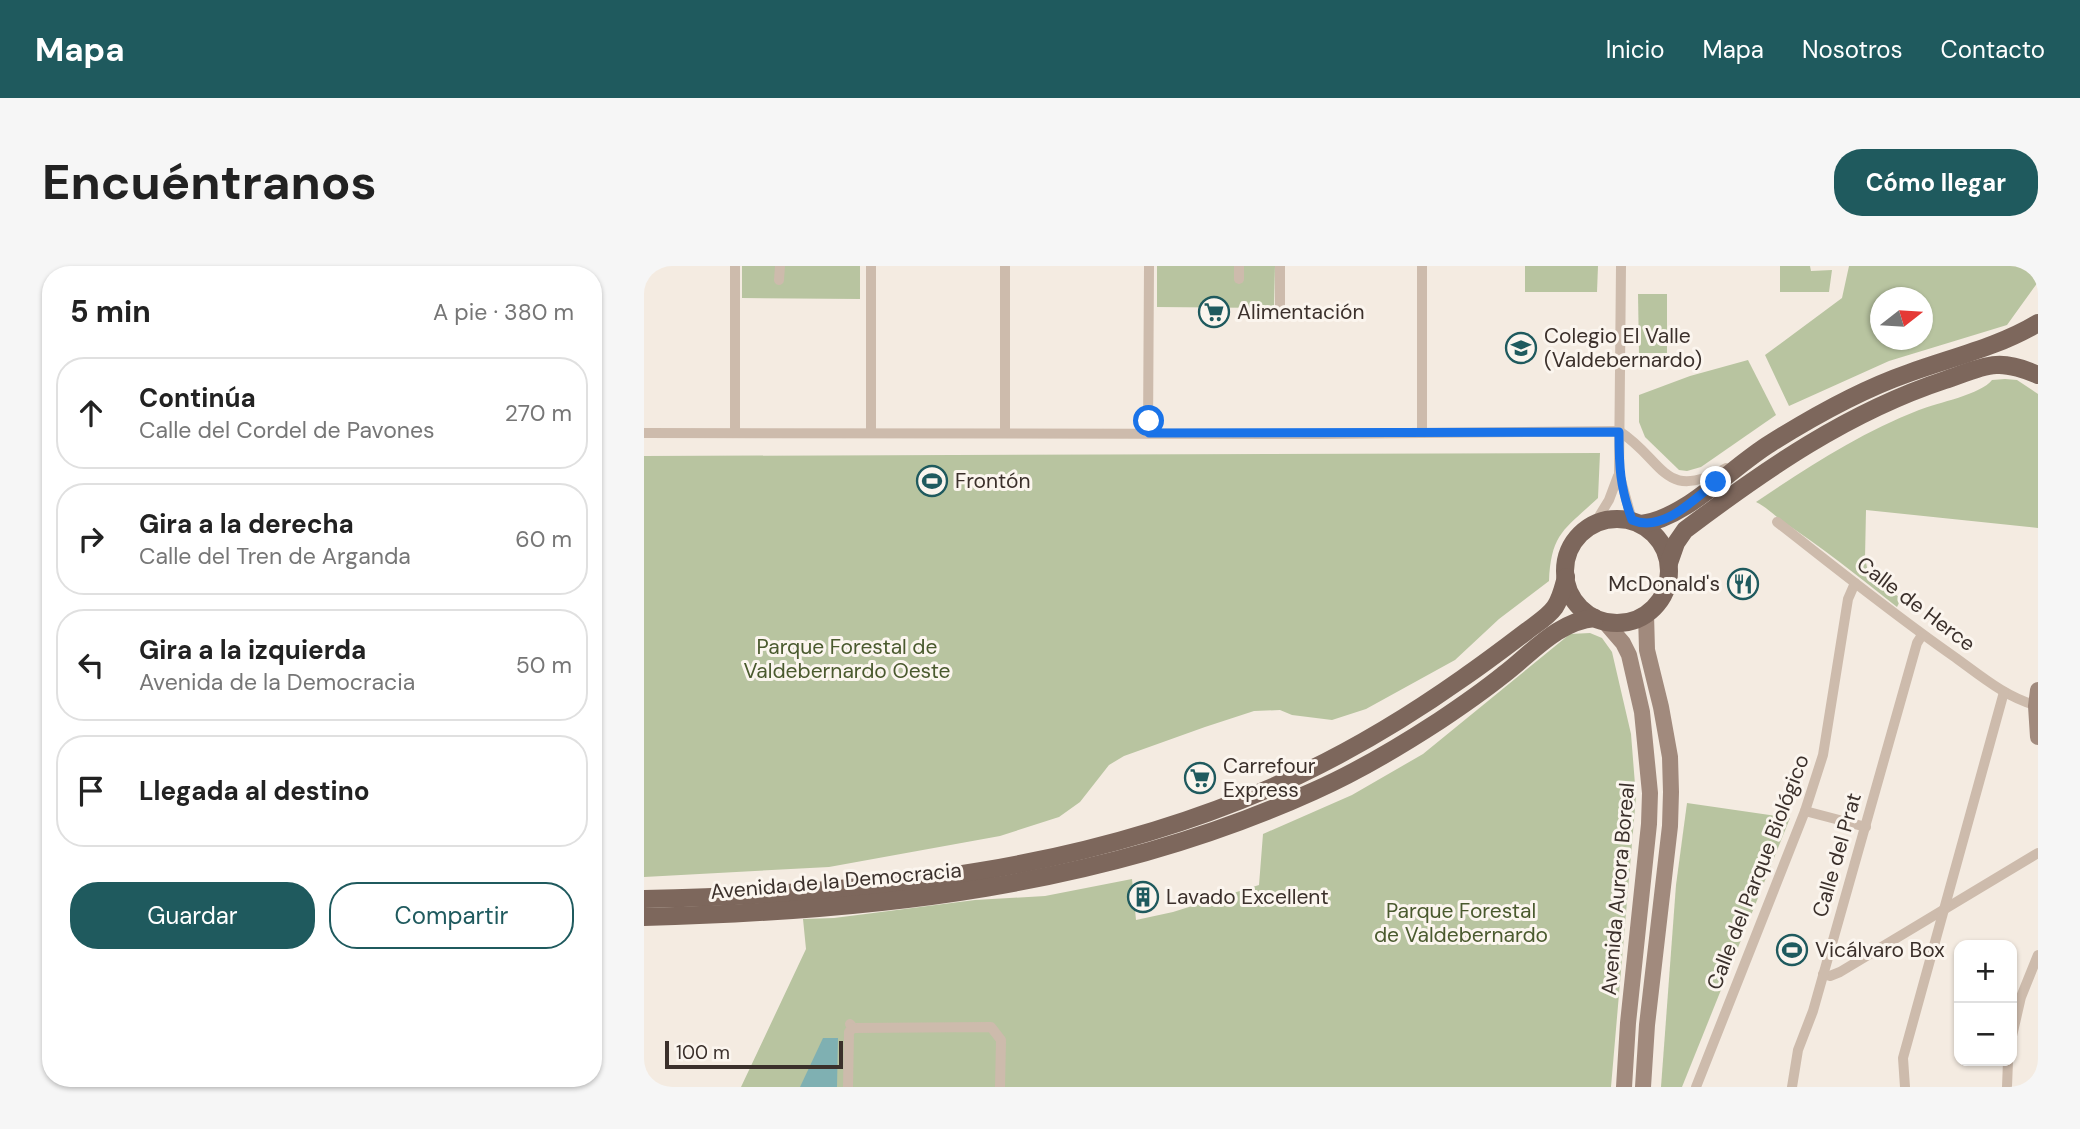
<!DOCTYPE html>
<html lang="es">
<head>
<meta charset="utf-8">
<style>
	body { margin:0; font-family:"DM Sans",sans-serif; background:#f6f6f6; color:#222 }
	.controls { position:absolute; right:21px; bottom:21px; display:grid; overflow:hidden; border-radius:14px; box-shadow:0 2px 5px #0004 }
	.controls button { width:63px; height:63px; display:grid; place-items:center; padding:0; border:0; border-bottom:2px solid #e0e0e0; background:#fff; color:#222; font:35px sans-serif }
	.compass { position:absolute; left:1226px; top:21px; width:63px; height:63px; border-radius:50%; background:#fff; box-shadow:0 2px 5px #0004; rotate:73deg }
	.scale { position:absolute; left:21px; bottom:18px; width:178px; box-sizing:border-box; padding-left:7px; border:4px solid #3b302b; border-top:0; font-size:19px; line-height:24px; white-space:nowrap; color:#3b302b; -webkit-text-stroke:5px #fbf5ee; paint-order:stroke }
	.stop { position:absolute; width:21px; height:21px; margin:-16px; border:5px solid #1a73e8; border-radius:50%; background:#fff }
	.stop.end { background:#1a73e8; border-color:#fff; box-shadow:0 2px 7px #0008 }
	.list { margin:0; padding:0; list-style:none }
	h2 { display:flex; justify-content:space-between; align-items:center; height:91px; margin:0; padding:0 28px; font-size:30px }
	h2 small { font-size:23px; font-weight:400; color:#767676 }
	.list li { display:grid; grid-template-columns:46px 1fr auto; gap:21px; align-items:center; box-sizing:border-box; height:112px; margin:0 14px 14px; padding:0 14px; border:2px solid #e0e0e0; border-radius:28px }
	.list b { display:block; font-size:26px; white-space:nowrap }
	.list p { margin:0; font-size:23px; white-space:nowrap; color:#767676 }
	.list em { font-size:23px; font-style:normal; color:#767676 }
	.actions { display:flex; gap:14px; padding:21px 28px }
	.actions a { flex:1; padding:16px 0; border:2px solid #1f5a5e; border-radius:28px; text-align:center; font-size:24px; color:#1f5a5e }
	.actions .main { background:#1f5a5e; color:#fff }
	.icon { flex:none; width:38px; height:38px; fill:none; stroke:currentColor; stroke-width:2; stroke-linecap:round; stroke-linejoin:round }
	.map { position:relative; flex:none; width:1394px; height:821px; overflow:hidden; border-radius:28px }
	header { display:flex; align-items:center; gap:42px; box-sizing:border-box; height:98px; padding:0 35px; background:#1f5a5e; color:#fff }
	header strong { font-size:33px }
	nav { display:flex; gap:38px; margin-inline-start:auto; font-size:24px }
	.intro { display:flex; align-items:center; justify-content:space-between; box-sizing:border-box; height:168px; padding:0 42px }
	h1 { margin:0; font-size:49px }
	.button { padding:18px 32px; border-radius:28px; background:#1f5a5e; color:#fff; font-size:24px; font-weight:700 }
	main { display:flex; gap:42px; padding:0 42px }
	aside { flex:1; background:#fff; border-radius:28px; box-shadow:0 2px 5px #0004 }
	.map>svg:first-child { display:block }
</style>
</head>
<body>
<header>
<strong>Mapa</strong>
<nav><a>Inicio</a><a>Mapa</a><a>Nosotros</a><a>Contacto</a></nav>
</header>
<div class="intro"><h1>Encuéntranos</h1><a class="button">Cómo llegar</a></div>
<main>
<aside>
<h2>5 min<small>A pie · 380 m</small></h2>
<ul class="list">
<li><svg class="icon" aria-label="ahead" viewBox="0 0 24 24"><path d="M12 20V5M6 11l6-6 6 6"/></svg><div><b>Continúa</b><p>Calle del Cordel de Pavones</p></div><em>270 m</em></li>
<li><svg class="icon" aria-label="right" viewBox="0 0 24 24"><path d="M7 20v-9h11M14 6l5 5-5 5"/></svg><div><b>Gira a la derecha</b><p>Calle del Tren de Arganda</p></div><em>60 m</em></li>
<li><svg class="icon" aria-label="left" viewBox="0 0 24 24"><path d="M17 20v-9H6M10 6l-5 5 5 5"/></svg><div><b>Gira a la izquierda</b><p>Avenida de la Democracia</p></div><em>50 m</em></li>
<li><svg class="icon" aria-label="arrive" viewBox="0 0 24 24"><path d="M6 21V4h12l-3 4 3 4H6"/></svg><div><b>Llegada al destino</b></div></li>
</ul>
<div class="actions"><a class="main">Guardar</a><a>Compartir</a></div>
</aside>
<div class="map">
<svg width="1394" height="821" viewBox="0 0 1394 821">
	<rect width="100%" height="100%" fill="#f4ebe1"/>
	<g fill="#b8c4a0" fill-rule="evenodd">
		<path d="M98 0H216V33L98 32Z"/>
		<path d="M513 0H631L630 42 513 41Z"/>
		<path d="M881 0H954L953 26H881Z"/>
		<path d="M1136 0H1166L1167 5 1188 4 1185 26H1136Z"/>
		<path d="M1205 0H1394V16L1363 59 1245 95 1145 140 1121 89 1198 32ZM1237 32H1279V74H1237Z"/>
		<path d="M994 28H1023V87H995Z"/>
		<path d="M1104 94 1132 149 1057 201 1043 205 1035 204 1001 171 995 156V129L1046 110Z"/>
		<path d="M1361 113 1373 114 1394 128V262L1222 244 1221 292 1224 306 1257 333 1253 341C1215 311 1178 281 1138 255 1129 248 1122 241 1112 236 1164 201 1216 167 1275 144 1293 137 1338 128 1348 114Z"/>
		<path d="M956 187 954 232C921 263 907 267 905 315L855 353 811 394 722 443 688 454 648 449 636 444 610 445 561 461 480 490 465 499 436 536 415 551 356 570 185 601 0 611V190Z"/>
		<path d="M946 367 958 372 968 386 987 468 992 531 967 821H97L162 683 159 653 190 652 331 634 401 630 488 613 492 654 529 646 615 619 619 568 708 529 779 488 926 368Z"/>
		<path d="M1043 537 1146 552 1038 821H1017L1032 619Z"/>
	</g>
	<path fill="#7fb0b2" d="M179 772H194L193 821H156Z"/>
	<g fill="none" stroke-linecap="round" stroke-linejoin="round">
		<g stroke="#cdbbac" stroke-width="10">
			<path d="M977 0 975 207 988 254"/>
			<path d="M595 13V0"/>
			<path d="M135 14 136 0"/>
			<path d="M636 42V0"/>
			<path d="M975 165C1021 195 1019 237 1082 202"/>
			<path d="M0 167 673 168 975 165"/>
			<path d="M91 167V0"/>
			<path d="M227 167V0"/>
			<path d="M361 167V0"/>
			<path d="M504 167 505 0"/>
			<path d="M778 167V0"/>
			<path d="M1133 256C1192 302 1250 349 1312 392 1338 411 1363 432 1394 440"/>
			<path d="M951 257 965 234 974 210"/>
			<path d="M1161 545 1222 561"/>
			<path d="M1179 708 1186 710 1196 706 1394 587"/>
			<path d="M206 758 209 762 347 761 357 774 356 821"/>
			<path d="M1368 770 1377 731 1394 689"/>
			<path d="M204 821 205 766 209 762"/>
			<path d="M1052 821 1161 545 1179 489 1204 333 1211 317"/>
			<path d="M1148 821 1154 784 1169 745 1273 377 1278 369"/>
			<path d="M1261 821 1259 792 1360 426"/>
			<path d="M1363 821 1364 795"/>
		</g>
		<g stroke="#a18a7d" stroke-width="16">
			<path d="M960 355 979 377 985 389 998 446 1006 527 1005 558 984 757 980 821"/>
			<path d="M1394 424 1392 440 1394 471"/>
			<path d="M999 821 1003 759 1026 560 1027 526 1026 491 1017 441 1003 384 1002 348"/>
		</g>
		<g stroke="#7d675c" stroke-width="18">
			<circle cx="973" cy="305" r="52"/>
			<path d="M997 258C1043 252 1086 202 1127 177 1170 150 1216 124 1265 107 1309 91 1354 81 1394 57"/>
			<path d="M1025 297 1032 277 1041 264C1122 203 1204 146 1301 114 1317 109 1335 100 1352 99 1365 98 1383 104 1394 109"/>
			<path d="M0 633C223 629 451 605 655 509 712 482 768 448 819 412 841 397 862 381 883 365 892 358 904 351 911 341 917 332 919 322 922 311"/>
			<path d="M0 651C229 645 459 621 670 525 713 506 755 481 795 455 816 441 839 425 859 409 888 387 914 355 951 352"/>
		</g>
	</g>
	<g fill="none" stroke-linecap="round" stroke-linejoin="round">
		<path stroke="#1a73e8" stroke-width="9" d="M505 155V167L975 166C975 201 976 221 988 254 1019 267 1049 234 1072 216"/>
	</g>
	<defs>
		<g id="supermarket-ring" transform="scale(1.575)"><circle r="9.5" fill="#fbf5ee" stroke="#1f5a5e" stroke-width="1.5"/><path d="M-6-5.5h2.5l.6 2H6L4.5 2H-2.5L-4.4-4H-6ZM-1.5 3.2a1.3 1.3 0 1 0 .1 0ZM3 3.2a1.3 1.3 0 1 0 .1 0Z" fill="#1f5a5e"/></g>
		<g id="school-ring" transform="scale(1.575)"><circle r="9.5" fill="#fbf5ee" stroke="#1f5a5e" stroke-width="1.5"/><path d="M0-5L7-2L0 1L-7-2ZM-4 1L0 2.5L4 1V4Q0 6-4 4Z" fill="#1f5a5e"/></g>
		<g id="stadium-ring" transform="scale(1.575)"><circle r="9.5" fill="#fbf5ee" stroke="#1f5a5e" stroke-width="1.5"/><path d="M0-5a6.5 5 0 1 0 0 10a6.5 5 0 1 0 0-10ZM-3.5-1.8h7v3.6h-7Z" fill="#1f5a5e"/></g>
		<g id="restaurant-ring" transform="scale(1.575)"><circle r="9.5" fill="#fbf5ee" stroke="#1f5a5e" stroke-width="1.5"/><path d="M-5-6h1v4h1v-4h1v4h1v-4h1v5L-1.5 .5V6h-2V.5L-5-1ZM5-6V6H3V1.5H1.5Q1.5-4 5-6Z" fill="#1f5a5e"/></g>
		<g id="building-ring" transform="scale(1.575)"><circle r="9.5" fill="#fbf5ee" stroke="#1f5a5e" stroke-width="1.5"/><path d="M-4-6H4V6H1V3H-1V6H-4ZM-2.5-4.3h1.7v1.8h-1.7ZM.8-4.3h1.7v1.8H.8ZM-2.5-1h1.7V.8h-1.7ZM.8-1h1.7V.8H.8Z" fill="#1f5a5e"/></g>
	</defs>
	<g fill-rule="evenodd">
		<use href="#supermarket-ring" x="570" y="46"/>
		<use href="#school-ring" x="877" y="82"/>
		<use href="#stadium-ring" x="288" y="215"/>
		<use href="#restaurant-ring" x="1099" y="318"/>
		<use href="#supermarket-ring" x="556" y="512"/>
		<use href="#building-ring" x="499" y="631"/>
		<use href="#stadium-ring" x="1148" y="684"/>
	</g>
	<g text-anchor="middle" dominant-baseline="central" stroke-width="6" stroke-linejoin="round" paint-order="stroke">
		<g font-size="21" fill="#3b302b" stroke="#fbf5ee" text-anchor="start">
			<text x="593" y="46">Alimentación</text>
			<text x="900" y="70">Colegio El Valle<tspan x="900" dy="24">(Valdebernardo)</tspan></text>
			<text x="311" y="215">Frontón</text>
			<text x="1076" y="318" text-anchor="end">McDonald's</text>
			<text x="579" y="500">Carrefour<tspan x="579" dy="24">Express</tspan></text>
			<text x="522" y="631">Lavado Excellent</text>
			<text x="1171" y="684">Vicálvaro Box</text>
		</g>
		<g font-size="21" fill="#3b302b" stroke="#fbf5ee">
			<text transform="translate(1272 338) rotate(37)">Calle de Herce</text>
			<text transform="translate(1193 589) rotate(-74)">Calle del Prat</text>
			<text transform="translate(1114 606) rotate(-69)">Calle del Parque Biológico</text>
			<text transform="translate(192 615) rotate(-5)">Avenida de la Democracia</text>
			<text transform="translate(974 623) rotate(-85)">Avenida Aurora Boreal</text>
		</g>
		<g font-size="21" fill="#4a5a2e" stroke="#fbf5ee">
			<text x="203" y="381">Parque Forestal de<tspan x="203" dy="24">Valdebernardo Oeste</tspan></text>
			<text x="817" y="645">Parque Forestal<tspan x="817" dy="24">de Valdebernardo</tspan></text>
		</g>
	</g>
</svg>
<div class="controls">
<button>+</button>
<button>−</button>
</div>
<svg class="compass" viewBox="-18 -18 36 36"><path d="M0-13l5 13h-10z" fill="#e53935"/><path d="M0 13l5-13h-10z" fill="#767676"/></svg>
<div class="scale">100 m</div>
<div class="stop" style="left:505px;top:155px"></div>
<div class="stop end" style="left:1072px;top:216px"></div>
</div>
</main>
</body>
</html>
